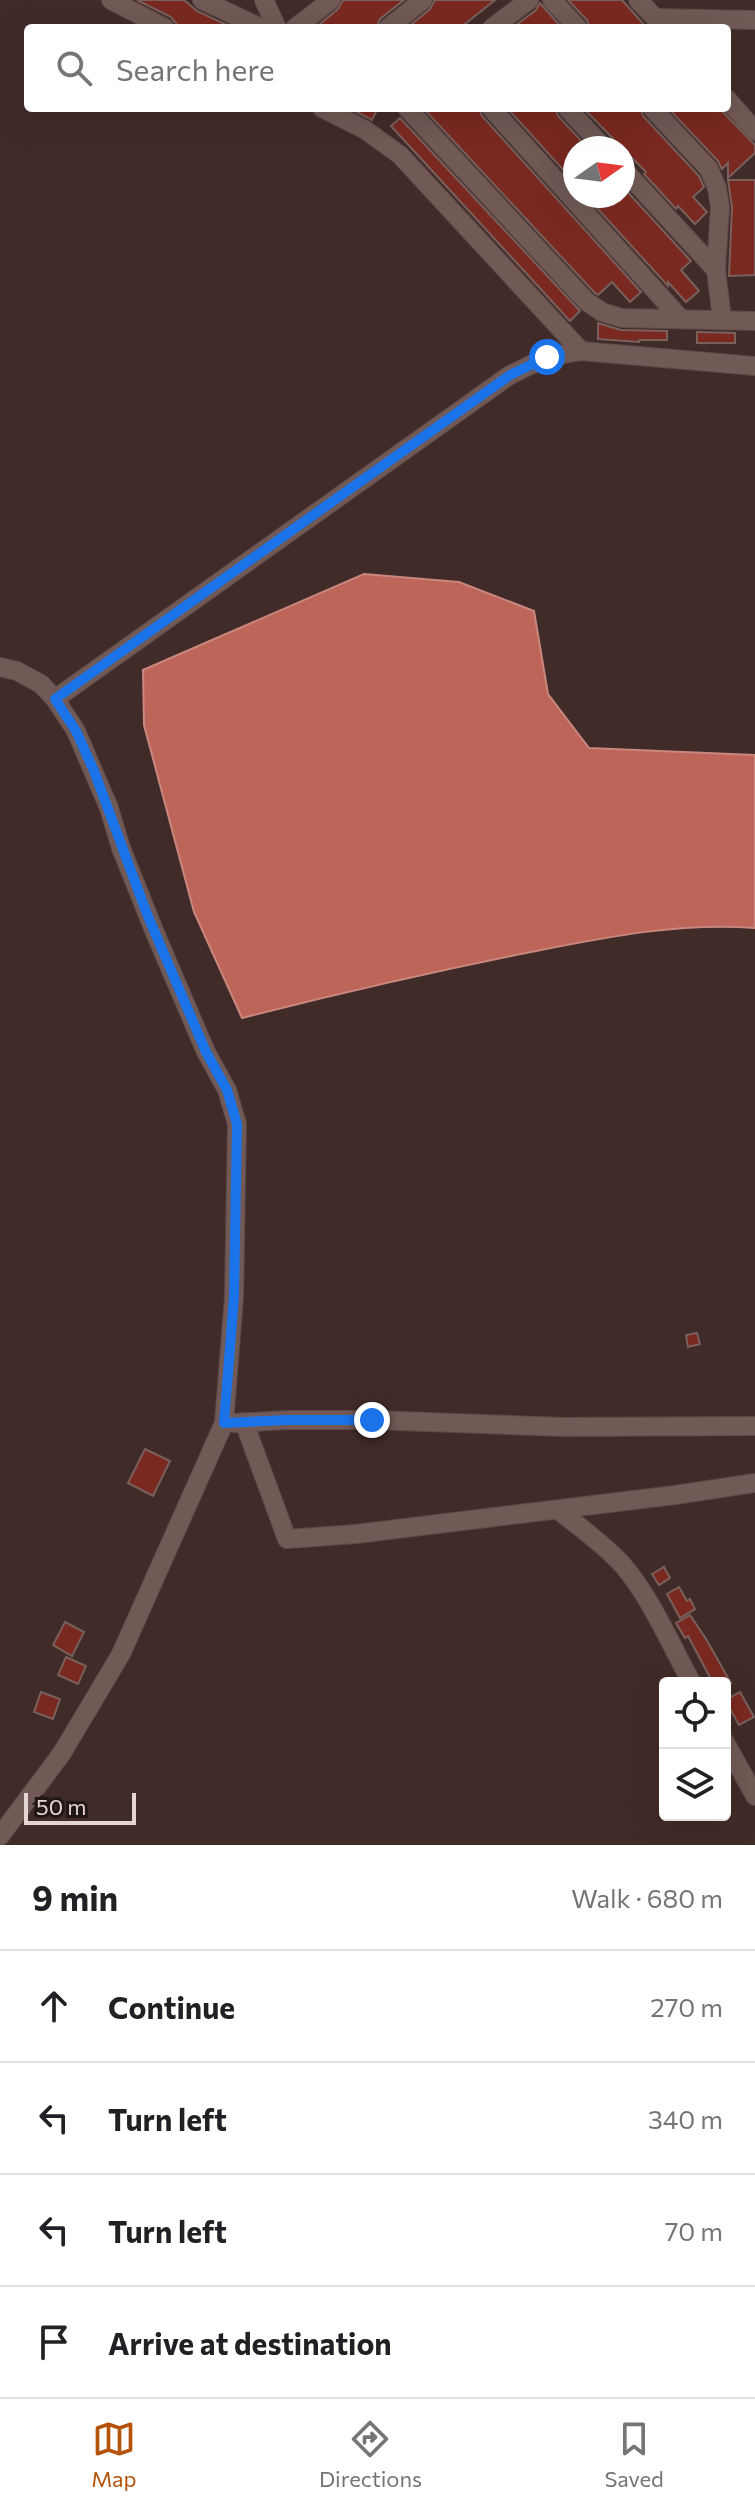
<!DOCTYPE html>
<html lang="en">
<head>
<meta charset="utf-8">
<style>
	body { margin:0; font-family:Commissioner,sans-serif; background:#f2f2f2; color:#202124 }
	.controls { position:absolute; right:24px; bottom:24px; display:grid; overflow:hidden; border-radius:8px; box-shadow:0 8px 32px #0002 }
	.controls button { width:72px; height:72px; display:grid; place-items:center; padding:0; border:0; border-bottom:2px solid #e0e0e0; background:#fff; color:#202124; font:40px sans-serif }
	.compass { position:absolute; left:563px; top:136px; width:72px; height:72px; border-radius:50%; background:#fff; box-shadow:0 8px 32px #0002; rotate:76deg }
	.scale { position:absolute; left:24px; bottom:20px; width:112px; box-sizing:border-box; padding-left:8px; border:4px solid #e4d5d3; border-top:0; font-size:22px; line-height:28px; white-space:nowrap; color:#e4d5d3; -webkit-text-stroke:6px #201715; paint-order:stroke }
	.stop { position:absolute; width:24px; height:24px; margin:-18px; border:6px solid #1a73e8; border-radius:50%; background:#fff }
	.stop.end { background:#1a73e8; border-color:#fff; box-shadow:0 2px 8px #0008 }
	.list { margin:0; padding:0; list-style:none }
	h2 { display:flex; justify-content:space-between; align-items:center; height:104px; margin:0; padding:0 32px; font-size:34px }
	h2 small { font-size:26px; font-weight:400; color:#757577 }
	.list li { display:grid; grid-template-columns:52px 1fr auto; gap:24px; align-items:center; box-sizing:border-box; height:112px; padding:0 32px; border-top:2px solid #e0e0e0 }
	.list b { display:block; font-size:30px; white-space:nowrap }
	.list em { font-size:26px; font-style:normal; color:#757577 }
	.icon { flex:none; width:44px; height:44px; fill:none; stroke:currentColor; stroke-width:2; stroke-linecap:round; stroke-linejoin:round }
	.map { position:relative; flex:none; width:755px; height:1845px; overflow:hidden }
	.search { position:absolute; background:#fff; box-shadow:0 8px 32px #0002; left:24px; right:24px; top:24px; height:88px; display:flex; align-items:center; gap:20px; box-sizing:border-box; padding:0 28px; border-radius:8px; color:#757577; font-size:30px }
	.sheet { height:552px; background:#fff }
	nav { display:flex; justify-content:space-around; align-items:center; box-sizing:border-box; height:112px; border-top:2px solid #e0e0e0; background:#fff; font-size:22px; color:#757577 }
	nav a { display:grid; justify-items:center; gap:4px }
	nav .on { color:#b45309 }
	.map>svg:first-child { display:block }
</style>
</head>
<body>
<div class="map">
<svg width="755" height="1845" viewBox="0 0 755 1845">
	<rect width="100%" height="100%" fill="#412b28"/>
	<path fill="#bd6559" stroke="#c9877e" stroke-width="2" d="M364 574 459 582 534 611 548 694 589 748 755 755V928C677 922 602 938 526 953 431 972 336 994 242 1018L194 912 144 725 143 670Z"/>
	<g fill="#7a2920" stroke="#79605c" stroke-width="2">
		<path d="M137 0H184L197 11 233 28H180L171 17Z"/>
		<path d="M343 0H404L380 19 376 28H315L338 9Z"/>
		<path d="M435 0H495L460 28H407L430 9Z"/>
		<path d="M568 0H622L647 28H590L587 20Z"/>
		<path d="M540 3 562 28H512L536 10Z"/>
		<path d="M349 108H378L372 120Z"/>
		<path d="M423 108H479L482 116 641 292 630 302 612 282 598 295 594 292Z"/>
		<path d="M507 108H555L558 116 588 148H575V183Z"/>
		<path d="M583 108H640L643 116 699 176 704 187 693 197 707 212 695 224 678 206 676 209 644 174 646 172Z"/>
		<path d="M668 108H719L755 145V153L728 178V163L722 169 718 161Z"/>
		<path d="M400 118 580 311 570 321 391 126Z"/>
		<path d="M728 180H755V275L729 276 732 207Z"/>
		<path d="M623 187 691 261 681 270 699 291 686 302 668 282V286L586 196H623Z"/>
		<path d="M598 323 621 330 667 331V340H639V342L598 339Z"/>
		<path d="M697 332 735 333V343H697Z"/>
		<path d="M697 1333 700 1344 688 1347 686 1335Z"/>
		<path d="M145 1449 170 1461 153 1496 128 1483Z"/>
		<path d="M664 1567 670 1578 659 1585 652 1574Z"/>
		<path d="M679 1587 687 1601 690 1599 695 1609 680 1618 667 1594Z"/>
		<path d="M690 1615 706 1639 731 1683H713L688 1636 685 1638 676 1623Z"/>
		<path d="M65 1622 84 1632 72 1656 53 1645Z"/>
		<path d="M66 1657 86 1666 78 1684 58 1675Z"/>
		<path d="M41 1692 60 1699 53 1719 34 1712Z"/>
		<path d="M740 1692 754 1717 739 1725 725 1700Z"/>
	</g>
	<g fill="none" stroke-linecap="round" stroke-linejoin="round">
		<g stroke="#5c4947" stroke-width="20">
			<g id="minor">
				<path d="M111 0 165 28"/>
				<path d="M202 0 261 28"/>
				<path d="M264 0 277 28"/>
				<path d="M552 0 578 28"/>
				<path d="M638 0 661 24"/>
				<path d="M655 18 755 20"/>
				<path d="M295 28 331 0"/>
				<path d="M388 28 423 0"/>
				<path d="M492 28 529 0"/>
				<path d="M727 99 755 131"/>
				<path d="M322 108 364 129 400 155 581 351"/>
				<path d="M407 108 586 301 602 312 622 318 755 321"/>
				<path d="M491 108 680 318"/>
				<path d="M567 108 604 148"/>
				<path d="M652 108 709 169 717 188 720 207 716 270 722 319"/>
				<path d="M623 169 716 270"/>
				<path d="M0 667 17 671 41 684 55 699 76 731 109 808 121 848 155 933 206 1052 227 1090 237 1124 234 1297 224 1423 121 1654 62 1753 0 1836"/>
				<path d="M55 699 510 375 547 357 581 351 755 366"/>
				<path d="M244 1422 287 1539 356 1534 675 1495 755 1483"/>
				<path d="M235 1423 287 1420H372L564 1427 755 1426"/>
				<path d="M558 1510C580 1527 602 1543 621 1563 651 1597 670 1644 692 1683"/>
				<path d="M725 1742 755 1796"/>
			</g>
		</g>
		<use href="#minor" stroke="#715955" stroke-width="18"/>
	</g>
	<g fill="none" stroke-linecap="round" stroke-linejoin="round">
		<path stroke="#1a73e8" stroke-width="10" d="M372 1420H287L224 1423 234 1297 237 1124 227 1090 206 1052 147 914 94 771 76 731 55 699 510 375 547 357"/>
	</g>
</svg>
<div class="controls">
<button><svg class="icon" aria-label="locate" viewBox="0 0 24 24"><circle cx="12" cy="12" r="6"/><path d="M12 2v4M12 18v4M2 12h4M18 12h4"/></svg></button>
<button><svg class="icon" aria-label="layers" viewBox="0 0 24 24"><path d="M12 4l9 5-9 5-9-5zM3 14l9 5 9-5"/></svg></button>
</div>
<svg class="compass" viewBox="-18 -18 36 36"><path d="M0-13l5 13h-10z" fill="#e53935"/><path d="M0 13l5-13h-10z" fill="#757577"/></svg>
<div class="scale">50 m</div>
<div class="stop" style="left:547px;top:357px"></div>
<div class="stop end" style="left:372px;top:1420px"></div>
<div class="search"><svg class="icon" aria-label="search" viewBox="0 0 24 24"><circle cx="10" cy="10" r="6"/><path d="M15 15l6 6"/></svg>Search here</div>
</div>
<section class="sheet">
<h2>9 min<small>Walk · 680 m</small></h2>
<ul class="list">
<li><svg class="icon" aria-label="ahead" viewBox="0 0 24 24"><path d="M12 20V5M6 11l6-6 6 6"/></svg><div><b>Continue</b></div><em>270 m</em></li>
<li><svg class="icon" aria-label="left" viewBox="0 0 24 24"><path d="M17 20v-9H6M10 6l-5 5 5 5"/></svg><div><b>Turn left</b></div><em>340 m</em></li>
<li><svg class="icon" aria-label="left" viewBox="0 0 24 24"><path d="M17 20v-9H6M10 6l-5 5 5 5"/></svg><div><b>Turn left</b></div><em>70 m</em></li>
<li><svg class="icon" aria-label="arrive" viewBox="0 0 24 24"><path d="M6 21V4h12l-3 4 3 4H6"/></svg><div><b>Arrive at destination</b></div></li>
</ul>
</section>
<nav>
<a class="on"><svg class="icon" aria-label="map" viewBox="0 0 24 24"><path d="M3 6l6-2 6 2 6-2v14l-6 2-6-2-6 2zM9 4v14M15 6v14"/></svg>Map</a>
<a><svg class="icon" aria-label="directions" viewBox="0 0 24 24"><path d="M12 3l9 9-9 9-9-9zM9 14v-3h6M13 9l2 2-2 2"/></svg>Directions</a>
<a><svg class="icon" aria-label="saved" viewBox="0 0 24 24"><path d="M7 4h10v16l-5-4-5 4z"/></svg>Saved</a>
</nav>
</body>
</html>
